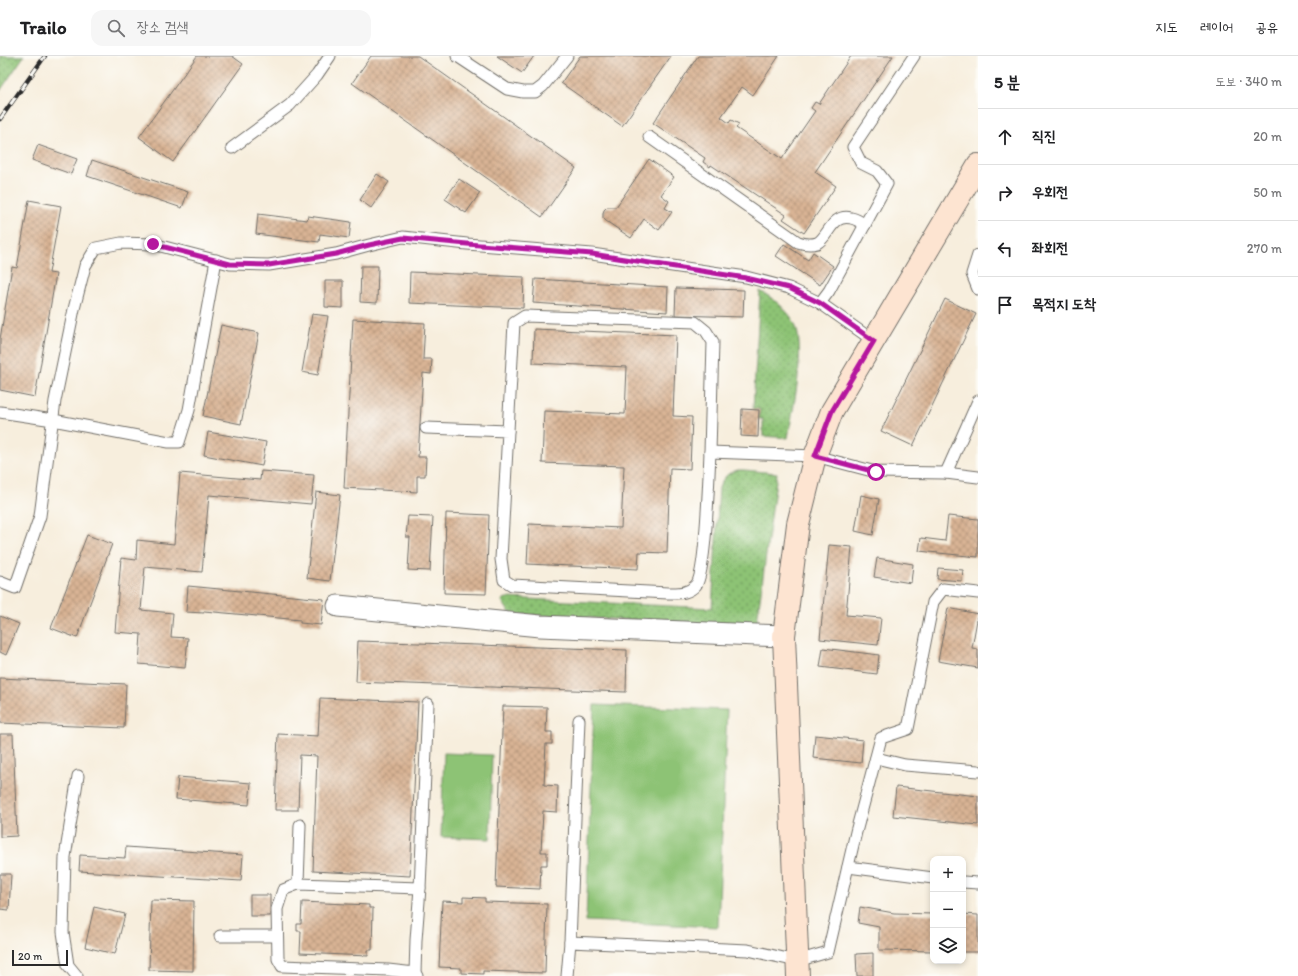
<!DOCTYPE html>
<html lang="ko">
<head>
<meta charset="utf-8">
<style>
	body { margin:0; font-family:Itim,"Poor Story",sans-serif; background:#f6f6f6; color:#202124 }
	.controls { position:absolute; right:12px; bottom:12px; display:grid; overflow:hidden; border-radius:8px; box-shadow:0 2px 6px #0003 }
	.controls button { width:36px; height:36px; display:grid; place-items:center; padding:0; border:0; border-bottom:1px solid #e0e0e0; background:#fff; color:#202124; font:20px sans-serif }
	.scale { position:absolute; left:12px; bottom:10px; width:56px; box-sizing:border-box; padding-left:4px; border:2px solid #2b2b2b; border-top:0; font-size:11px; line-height:14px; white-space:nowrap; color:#2b2b2b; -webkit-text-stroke:3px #fdfcf7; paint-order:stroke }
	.stop { position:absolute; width:12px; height:12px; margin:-9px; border:3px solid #b5179e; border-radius:50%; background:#fff }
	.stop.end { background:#b5179e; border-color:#fff; box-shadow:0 1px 4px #0008 }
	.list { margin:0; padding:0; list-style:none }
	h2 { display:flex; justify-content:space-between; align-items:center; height:52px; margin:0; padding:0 16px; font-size:17px }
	h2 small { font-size:13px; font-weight:400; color:#757577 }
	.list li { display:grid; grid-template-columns:26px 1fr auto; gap:12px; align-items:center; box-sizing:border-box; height:56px; padding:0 16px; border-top:1px solid #e0e0e0 }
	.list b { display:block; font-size:15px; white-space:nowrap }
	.list em { font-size:13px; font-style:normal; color:#757577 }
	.icon { flex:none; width:22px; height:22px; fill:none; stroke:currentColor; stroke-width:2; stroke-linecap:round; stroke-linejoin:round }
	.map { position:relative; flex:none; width:978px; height:920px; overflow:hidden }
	header { display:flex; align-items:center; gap:24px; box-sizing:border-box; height:56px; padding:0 20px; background:#fff; border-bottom:1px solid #e0e0e0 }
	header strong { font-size:19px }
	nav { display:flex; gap:22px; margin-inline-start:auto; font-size:14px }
	.search { width:280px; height:36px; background:#f6f6f6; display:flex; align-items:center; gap:10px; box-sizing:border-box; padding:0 14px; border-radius:12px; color:#757577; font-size:15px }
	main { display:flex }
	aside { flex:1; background:#fff }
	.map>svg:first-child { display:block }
</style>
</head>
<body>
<header>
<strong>Trailo</strong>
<div class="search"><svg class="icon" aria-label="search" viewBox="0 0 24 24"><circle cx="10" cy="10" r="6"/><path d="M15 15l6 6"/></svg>장소 검색</div>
<nav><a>지도</a><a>레이어</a><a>공유</a></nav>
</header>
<main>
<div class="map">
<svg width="978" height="920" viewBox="0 0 978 920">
	<defs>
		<pattern id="grass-dots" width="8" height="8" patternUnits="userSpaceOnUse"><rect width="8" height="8" fill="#8dc375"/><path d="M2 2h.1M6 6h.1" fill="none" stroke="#739f60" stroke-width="1.8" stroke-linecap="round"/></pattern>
		<pattern id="building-cross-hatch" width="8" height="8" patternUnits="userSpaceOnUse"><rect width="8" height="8" fill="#d9b494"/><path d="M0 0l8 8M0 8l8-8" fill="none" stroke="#b09379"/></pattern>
	</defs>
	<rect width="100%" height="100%" fill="#fdfcf7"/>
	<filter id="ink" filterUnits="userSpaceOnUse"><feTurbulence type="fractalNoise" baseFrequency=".025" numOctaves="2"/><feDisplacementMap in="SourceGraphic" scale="8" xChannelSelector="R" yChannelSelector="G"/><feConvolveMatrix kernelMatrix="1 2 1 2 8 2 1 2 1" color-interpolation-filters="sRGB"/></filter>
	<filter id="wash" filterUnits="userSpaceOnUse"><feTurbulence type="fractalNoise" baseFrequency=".012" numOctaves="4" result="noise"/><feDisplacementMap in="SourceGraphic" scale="16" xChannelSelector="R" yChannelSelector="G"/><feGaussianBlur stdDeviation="0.9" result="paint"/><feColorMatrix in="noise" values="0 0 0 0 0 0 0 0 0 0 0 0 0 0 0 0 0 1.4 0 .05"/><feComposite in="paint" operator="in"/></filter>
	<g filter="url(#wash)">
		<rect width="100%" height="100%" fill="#f7eedd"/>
		<g fill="url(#grass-dots)" stroke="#5c7750">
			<path d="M0 0H24L0 35Z"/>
			<path d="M760 235C773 242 787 253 794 266 807 292 793 353 788 382L763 380V363H759L760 353H753Z"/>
			<path d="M738 414H744L777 417 757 566 755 569 750 570 515 558 509 556 502 545 503 543 507 542 712 552 719 432C723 421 727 417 738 414Z"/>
		</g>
		<g fill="#8dc375" stroke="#5c7750">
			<path d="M594 649 727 654 718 871 586 865Z"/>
			<path d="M444 697 492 699 490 783 441 781Z"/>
		</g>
		<g id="blocks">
			<g fill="url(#building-cross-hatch)">
				<path d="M197 0H232L243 8 173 106 139 81Z"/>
				<path d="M371 0H418L576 112 542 161 352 27Z"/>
				<path d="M497 0H534L522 17Z"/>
				<path d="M580 0H671L622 70 561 27Z"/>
				<path d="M698 0H779L753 39 742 31 721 61 729 67 731 64 739 68 736 72 782 103 815 55 811 52 815 46 819 48 851 0H893L815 116 836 130 804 177 783 163 786 159 711 109 710 111 703 106 705 102 653 67Z"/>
				<path d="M38 89 77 103 71 118 32 104Z"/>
				<path d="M649 103 674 121 661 139 669 145 665 152 672 156 659 174 644 163 631 182 606 165 603 162V158L604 154 607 151H616Z"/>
				<path d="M92 104 188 136 182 152 87 120Z"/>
				<path d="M377 118 389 126 371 152 360 144Z"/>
				<path d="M459 123 480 137 466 157 445 143Z"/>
				<path d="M29 144 61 150 49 217 56 218 35 341 0 334V283L12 211 17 212Z"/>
				<path d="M258 158 307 164 308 160 351 166 349 182 320 178 319 186 256 178Z"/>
				<path d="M784 188 808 204 813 196 833 210 820 229 776 200Z"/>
				<path d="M361 210H378L377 247 360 246Z"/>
				<path d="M410 216 524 221 523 252 409 247Z"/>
				<path d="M535 223 668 231 667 256 533 247Z"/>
				<path d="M325 225H343V252L325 251Z"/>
				<path d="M676 232 744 234 743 261 675 259Z"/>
				<path d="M945 243 976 258 913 390 881 375Z"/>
				<path d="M312 258 328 260 318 319 302 316Z"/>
				<path d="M353 263 425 267 423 303H432L431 318 423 317 418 401H426L425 420H417V436L344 432Z"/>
				<path d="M221 269 259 277 241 368 203 360Z"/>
				<path d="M534 273 676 279 673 360 692 361 690 413 670 412 667 497 639 496 638 513 527 508 529 468 621 472 624 410 542 407 544 355 625 358 627 311 533 307Z"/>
				<path d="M742 353 759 354 758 381 741 380Z"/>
				<path d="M208 376 266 386 262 410 204 399Z"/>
				<path d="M261 415 314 419 311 448 209 439 202 516 145 511 141 554 173 557 171 581 188 582 185 612 139 608 141 578 115 576 121 502 136 504 137 484 174 488 180 417 260 424Z"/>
				<path d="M316 436 340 439 330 525 307 522Z"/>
				<path d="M861 439 879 443 873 479 855 475Z"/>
				<path d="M446 457 489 459 486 538 444 537Z"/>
				<path d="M408 460 433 461 430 515 408 514 410 481H406Z"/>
				<path d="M948 460 978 463V501L919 495 921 482 945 485Z"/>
				<path d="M87 479 112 488 77 582 51 572Z"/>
				<path d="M829 489 852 491 846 559 881 562 878 589 820 583Z"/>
				<path d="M877 502 913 508 911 527 874 521Z"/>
				<path d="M938 512 963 514 962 525 937 523Z"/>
				<path d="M188 530 324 543 321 569 300 567V564L204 555V557L186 556Z"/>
				<path d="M948 552 978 558 972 592 978 593V612L938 605Z"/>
				<path d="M0 560 19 568 6 599 0 596Z"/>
				<path d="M358 585 627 594 626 636 356 626Z"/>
				<path d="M823 592 879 599 877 618 820 611Z"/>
				<path d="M0 622 126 628 124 672 0 667Z"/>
				<path d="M320 642 418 646 410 820 313 815 317 700 300 699 298 754H275L278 678 318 680Z"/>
				<path d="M503 650 547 651 546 676H552V688H546L544 729 558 730 557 756 543 755 541 796H547V809H541L540 833 496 831Z"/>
				<path d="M0 678H13L17 780 0 781Z"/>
				<path d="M815 679 863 684 861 707 813 702Z"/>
				<path d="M178 721 251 727 249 749 176 743Z"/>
				<path d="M896 731 978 740V769L893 760Z"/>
				<path d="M126 791 243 799 241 825 79 815 80 799 125 802Z"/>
				<path d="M0 818H11L9 854 0 853Z"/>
				<rect x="250" y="839" width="20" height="21"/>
				<path d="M463 841 485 842V846L547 848 545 917 483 915V918L461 917V912L439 911 442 845 463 846Z"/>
				<path d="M151 844 194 845 193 915 149 914Z"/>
				<path d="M302 846 369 849V852H373L372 894H368V900L300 897 301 875H297V868H301Z"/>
				<path d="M94 851 125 858 115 898 85 891Z"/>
				<path d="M860 851 894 857 933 858V895L879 894V871L858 867Z"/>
				<path d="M963 858 978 859V896H963Z"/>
				<path d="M873 897V920H857L856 898Z"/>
			</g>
		</g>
	</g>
	<g filter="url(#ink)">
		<use href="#blocks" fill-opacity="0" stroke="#726f69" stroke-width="1"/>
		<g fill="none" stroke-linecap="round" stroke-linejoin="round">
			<g stroke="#726f69" stroke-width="13">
				<g id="service">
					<path d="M457 0 507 33 523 36H535L543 30 567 0"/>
					<path d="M649 81 798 186C804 188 811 189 817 187 828 182 832 157 851 162 856 163 861 166 865 169"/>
					<path d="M232 92 290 49 317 19 330 0"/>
					<path d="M978 199 972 218 978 233"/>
					<path d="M820 247 829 235 887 128 877 115 861 107 853 91 914 0"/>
					<path d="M0 356 53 364 169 386H179L189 354 216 204"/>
					<path d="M426 372 508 375 501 503 504 524 512 529 668 537C679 537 688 538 696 529 706 517 709 417 710 396L815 400 876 416 946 417 978 421"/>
					<path d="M508 375 514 267 525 260 695 266 706 275 713 286 710 396"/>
					<path d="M946 417 978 345"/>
					<path d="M0 526 15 532 40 460 55 345 74 253 85 210 96 192 121 187 153 188 230 208 269 209 336 198 369 189 403 181 467 188 592 198 746 221 789 232 820 247 874 285"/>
					<path d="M876 702 905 709 978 715"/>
					<path d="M848 811 933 822"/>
					<path d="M963 826 978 827"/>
					<path d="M298 828 300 769"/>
					<path d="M220 880H277"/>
					<path d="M570 886 579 664"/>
					<path d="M415 917 416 884 420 832"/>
					<path d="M77 920 68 909 63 876 65 801 78 720"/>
					<path d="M417 920 415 917 388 914 282 910 278 903 277 853 283 834 298 828 420 832 428 648"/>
					<path d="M567 920 570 886 748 894 797 905 828 896 856 776 881 682 908 673 933 546 943 533 978 537"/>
				</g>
			</g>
			<g stroke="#726f69" stroke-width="23">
				<path id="minor" d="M338 550 540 570 784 580"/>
			</g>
			<g stroke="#726f69" stroke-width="24">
				<path id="secondary" d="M798 920 784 580 798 468 815 400 832 355 978 109"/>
			</g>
			<use href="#service" stroke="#fff" stroke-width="11"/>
			<use href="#minor" stroke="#fff" stroke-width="21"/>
			<use href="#secondary" stroke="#fde4d1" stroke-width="22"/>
			<g stroke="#2b2b2b" stroke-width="4.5">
				<path id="rail" d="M0 63 45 0"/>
			</g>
			<use href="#rail" stroke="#fdfcf7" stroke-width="3" stroke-dasharray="9" stroke-linecap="butt"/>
		</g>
	</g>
	<g fill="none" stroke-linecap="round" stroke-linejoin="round" filter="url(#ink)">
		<path stroke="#b5179e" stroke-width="5" d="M153 188 230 208 269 209 336 198 369 189 403 182 467 188 592 198 746 222 789 232 820 247 874 285 832 355 815 400 876 416"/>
	</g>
</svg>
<div class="controls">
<button>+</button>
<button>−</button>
<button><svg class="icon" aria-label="layers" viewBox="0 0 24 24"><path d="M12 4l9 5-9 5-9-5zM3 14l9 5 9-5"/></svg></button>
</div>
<div class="scale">20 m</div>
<div class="stop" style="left:876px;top:416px"></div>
<div class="stop end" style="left:153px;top:188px"></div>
</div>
<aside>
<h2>5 분<small>도보 · 340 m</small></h2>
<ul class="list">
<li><svg class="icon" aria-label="ahead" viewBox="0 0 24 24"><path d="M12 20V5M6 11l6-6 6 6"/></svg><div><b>직진</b></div><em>20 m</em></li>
<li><svg class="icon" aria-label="right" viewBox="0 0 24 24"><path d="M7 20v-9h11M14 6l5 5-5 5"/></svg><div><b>우회전</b></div><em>50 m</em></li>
<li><svg class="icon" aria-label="left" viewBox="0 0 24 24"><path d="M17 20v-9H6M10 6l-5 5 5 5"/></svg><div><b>좌회전</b></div><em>270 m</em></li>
<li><svg class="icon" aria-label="arrive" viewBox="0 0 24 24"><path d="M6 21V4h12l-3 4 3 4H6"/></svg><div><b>목적지 도착</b></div></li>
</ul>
</aside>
</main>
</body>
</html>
